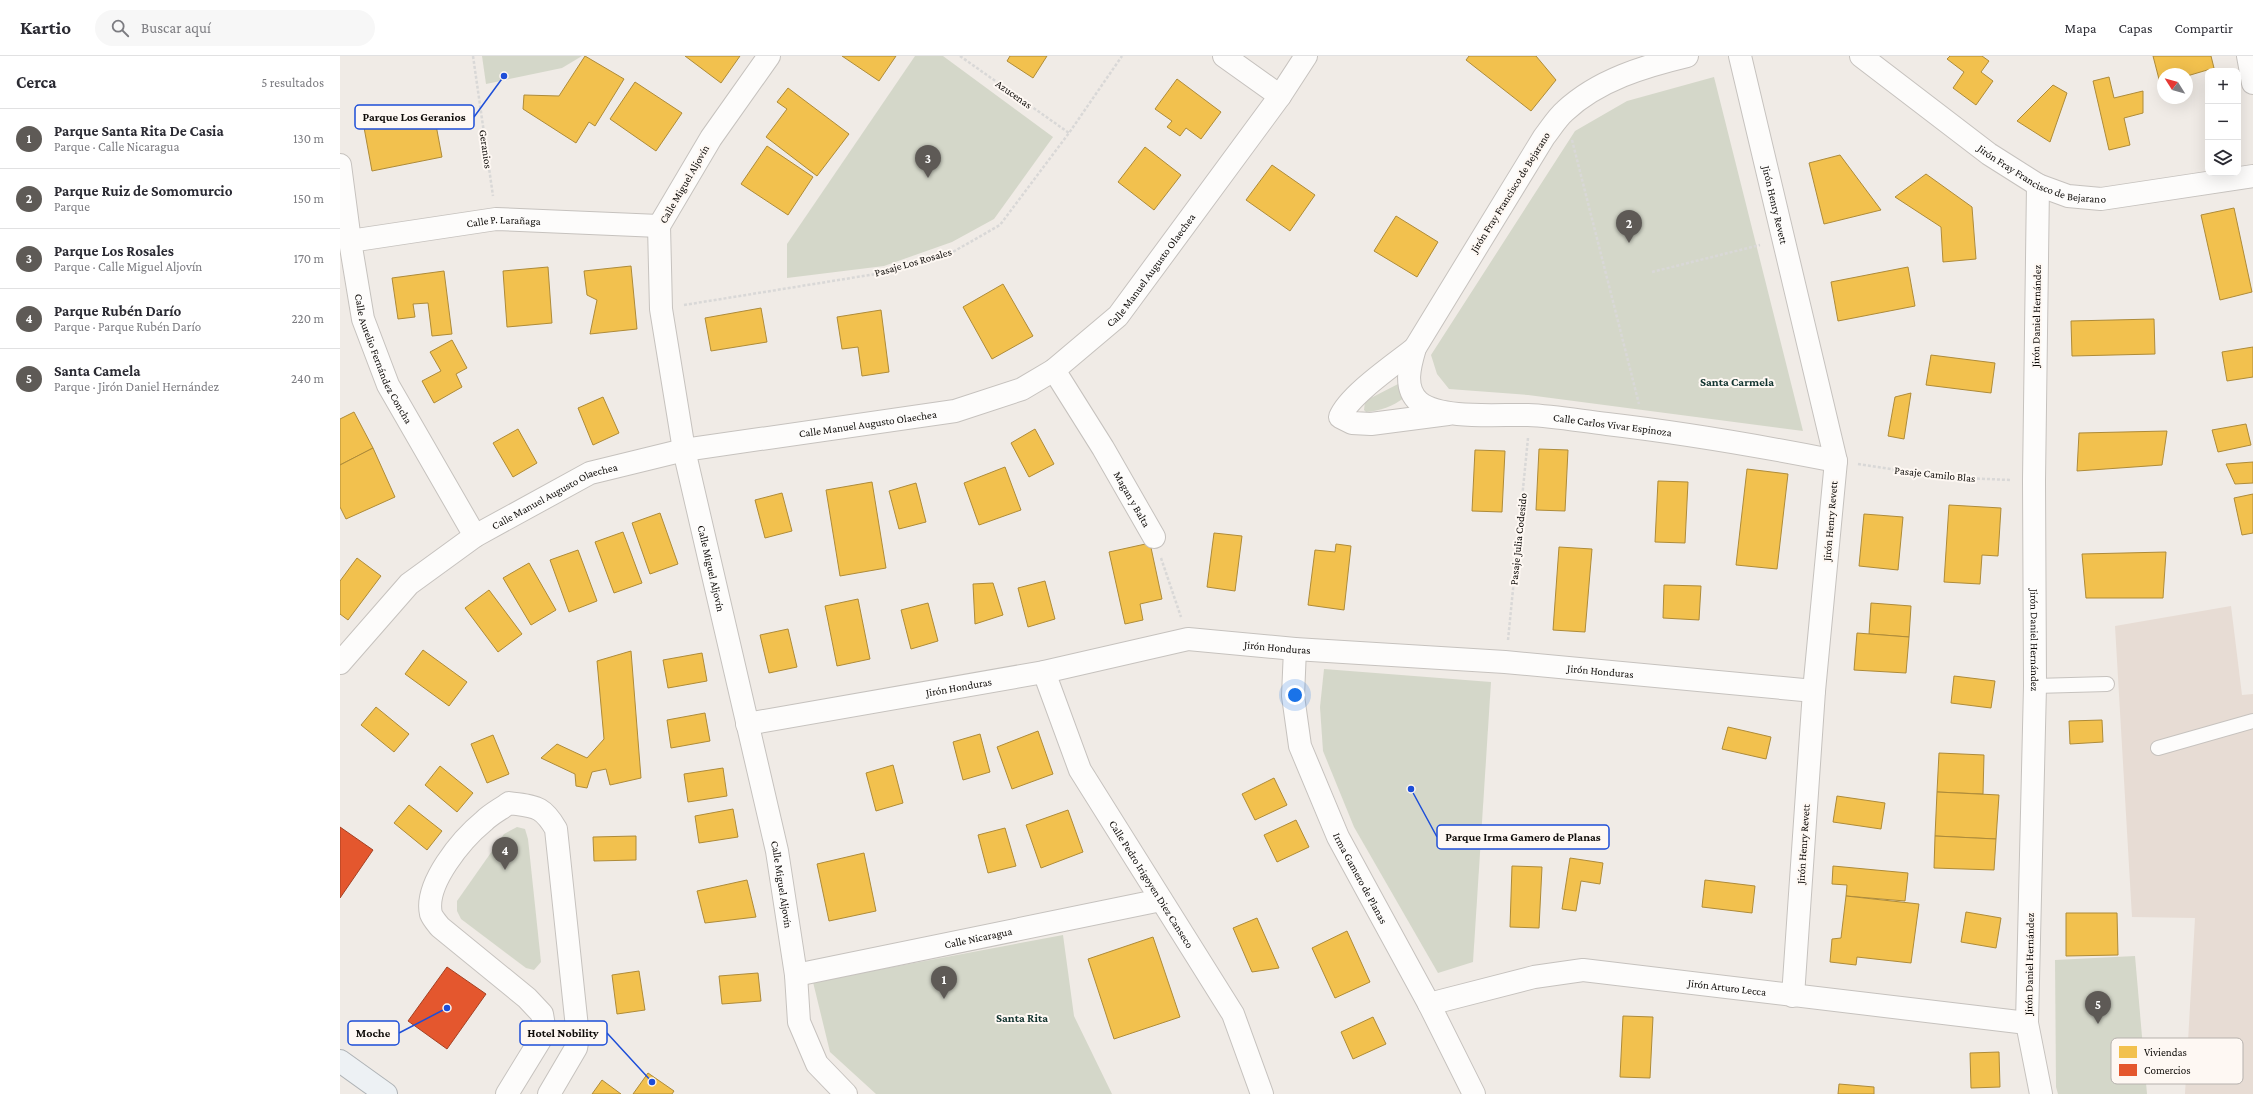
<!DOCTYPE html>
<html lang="es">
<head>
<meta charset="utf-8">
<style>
	body { margin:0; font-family:"Crimson Pro",serif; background:#f7f7f7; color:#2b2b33 }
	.controls { position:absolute; right:12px; top:12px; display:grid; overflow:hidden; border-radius:8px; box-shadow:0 4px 16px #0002 }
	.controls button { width:36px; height:36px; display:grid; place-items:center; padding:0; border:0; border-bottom:1px solid #e1e1e2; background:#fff; color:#2b2b33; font:20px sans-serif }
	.compass { position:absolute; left:1817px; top:12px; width:36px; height:36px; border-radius:50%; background:#fff; box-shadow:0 4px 16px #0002; rotate:307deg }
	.you { position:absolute; left:955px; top:639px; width:14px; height:14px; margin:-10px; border:3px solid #fff; border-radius:50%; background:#1a73e8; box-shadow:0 0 0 6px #1a73e833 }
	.badge { display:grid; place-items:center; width:26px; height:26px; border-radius:50%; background:#5e5a56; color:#fff; font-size:13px; font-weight:700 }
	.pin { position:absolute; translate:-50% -33px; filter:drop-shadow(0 1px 2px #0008) }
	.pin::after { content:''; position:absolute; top:21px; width:14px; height:12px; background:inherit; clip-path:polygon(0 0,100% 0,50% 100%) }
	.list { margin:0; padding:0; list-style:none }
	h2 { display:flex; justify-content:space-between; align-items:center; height:52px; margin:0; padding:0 16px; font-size:17px }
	h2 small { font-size:13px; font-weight:400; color:#7c7c81 }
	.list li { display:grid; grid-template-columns:26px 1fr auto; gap:12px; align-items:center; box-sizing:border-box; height:60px; padding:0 16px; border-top:1px solid #e1e1e2 }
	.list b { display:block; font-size:15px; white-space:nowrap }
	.list p { margin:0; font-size:13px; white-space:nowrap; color:#7c7c81 }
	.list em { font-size:13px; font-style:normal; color:#7c7c81 }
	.icon { flex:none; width:22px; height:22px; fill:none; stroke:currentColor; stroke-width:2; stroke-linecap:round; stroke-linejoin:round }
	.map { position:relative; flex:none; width:1913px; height:1038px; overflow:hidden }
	header { display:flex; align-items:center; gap:24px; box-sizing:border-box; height:56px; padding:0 20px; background:#fff; border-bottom:1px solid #e1e1e2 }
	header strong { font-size:19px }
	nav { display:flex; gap:22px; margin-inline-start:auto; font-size:14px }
	.search { width:280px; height:36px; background:#f7f7f7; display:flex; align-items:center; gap:10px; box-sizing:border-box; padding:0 14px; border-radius:22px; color:#7c7c81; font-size:15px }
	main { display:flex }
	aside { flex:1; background:#fff }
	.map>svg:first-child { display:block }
</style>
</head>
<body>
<header>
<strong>Kartio</strong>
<div class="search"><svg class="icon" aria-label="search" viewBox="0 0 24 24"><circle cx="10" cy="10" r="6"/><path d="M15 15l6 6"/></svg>Buscar aquí</div>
<nav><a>Mapa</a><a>Capas</a><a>Compartir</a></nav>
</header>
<main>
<aside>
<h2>Cerca<small>5 resultados</small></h2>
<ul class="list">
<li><span class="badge">1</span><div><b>Parque Santa Rita De Casia</b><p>Parque · Calle Nicaragua</p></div><em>130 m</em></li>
<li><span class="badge">2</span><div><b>Parque Ruiz de Somomurcio</b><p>Parque</p></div><em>150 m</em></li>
<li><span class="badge">3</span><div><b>Parque Los Rosales</b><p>Parque · Calle Miguel Aljovín</p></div><em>170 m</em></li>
<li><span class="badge">4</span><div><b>Parque Rubén Darío</b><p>Parque · Parque Rubén Darío</p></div><em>220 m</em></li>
<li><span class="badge">5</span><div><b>Santa Camela</b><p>Parque · Jirón Daniel Hernández</p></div><em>240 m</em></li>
</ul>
</aside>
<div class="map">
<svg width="1913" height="1038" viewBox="0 0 1913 1038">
	<rect width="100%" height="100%" fill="#f0ebe6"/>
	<path fill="#e7dcd4" d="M1891 550 1902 639 1913 638V1038H1845L1855 862 1792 861 1775 570Z"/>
	<g fill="#d4d7c9">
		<path d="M142 0H242L222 12 146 28Z"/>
		<path d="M575 0H603L713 81 654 163 612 186 544 210 447 222V188Z"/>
		<path d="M1374 21 1463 375 1188 339 1109 333 1097 318 1091 299 1235 75 1287 45Z"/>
		<path d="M1060 327 1064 342C1053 350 1040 355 1026 356L1024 354 1025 345Z"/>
		<path d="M984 613 1151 626 1133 906 1098 917 1014 771 983 695 980 651Z"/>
		<path d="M177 771 185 773 188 783 201 906 194 914 186 912 121 863 117 855V845L164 778Z"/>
		<path d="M723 879 734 960 772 1038H536L490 996 473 926Z"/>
		<path d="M1795 900 1807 1038H1718L1716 1031 1715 904Z"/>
	</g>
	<g fill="#f2c14e" stroke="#ae8b39">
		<path d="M245 0 284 23 255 70 249 66 236 87 183 53 184 39 219 40Z"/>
		<path d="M345 0H400L381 27Z"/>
		<path d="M502 0H556L539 25Z"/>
		<path d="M670 0H707L693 22 667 5Z"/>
		<path d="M1129 0H1196L1216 24 1191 55 1126 4Z"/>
		<path d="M1610 0H1642L1649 5 1641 16 1653 25 1636 49 1613 32 1624 16 1607 3Z"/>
		<path d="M1813 0H1871L1874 12 1847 20V18H1823V27H1820Z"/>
		<path d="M1769 21 1774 42 1803 35V57L1784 62 1790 89 1769 94 1753 25Z"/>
		<path d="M837 23 881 56 861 83 846 72 840 80 827 71 832 65 815 53Z"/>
		<path d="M295 26 342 57 316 95 270 63Z"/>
		<path d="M1713 29 1727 37 1710 86 1677 65Z"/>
		<path d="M448 32 509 78 477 120 426 81 447 53 437 46Z"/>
		<path d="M93 53 102 101 32 115 23 66Z"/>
		<path d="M427 90 473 121 448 159 401 128Z"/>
		<path d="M805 91 841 119 814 154 778 126Z"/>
		<path d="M1500 99 1541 154 1484 168 1469 107Z"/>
		<path d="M932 109 975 139 950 175 906 144Z"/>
		<path d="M1586 118 1632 151 1636 203 1603 206 1601 171 1555 141Z"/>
		<path d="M1894 152 1912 236 1880 244 1861 159Z"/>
		<path d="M1056 160 1098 186 1077 221 1034 195Z"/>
		<path d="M291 210 297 273 250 278 257 244 247 239 244 215Z"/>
		<path d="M208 211 212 267 167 271 163 215Z"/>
		<path d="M1568 211 1575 250 1498 265 1491 226Z"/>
		<path d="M104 215 112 278 92 280 88 247 73 248 75 261 58 263 52 222Z"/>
		<path d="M663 228 693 280 652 303 623 251Z"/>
		<path d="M421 252 427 286 371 295 365 262Z"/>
		<path d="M541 254 549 316 522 320 518 291 502 293 497 261Z"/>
		<path d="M1814 263 1815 298 1732 300 1731 265Z"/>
		<path d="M112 284 127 312 116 318 122 331 94 347 82 325 101 315 90 296Z"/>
		<path d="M1913 291V321L1887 325 1882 296Z"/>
		<path d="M1591 299 1655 307 1651 337 1586 329Z"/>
		<path d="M1571 337 1564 383 1548 380 1555 341Z"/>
		<path d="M263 341 279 377 253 389 238 352Z"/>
		<path d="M14 356 33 392 0 409V363Z"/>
		<path d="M1906 368 1911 389 1878 396 1872 374Z"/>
		<path d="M178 373 197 407 173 421 153 387Z"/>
		<path d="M695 373 714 408 689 421 671 387Z"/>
		<path d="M1827 375 1822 409 1737 415 1739 377Z"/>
		<path d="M33 392 55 441 6 463 0 451V409Z"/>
		<path d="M1199 393 1228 394 1225 455 1196 454Z"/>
		<path d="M1135 394 1165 395 1162 456 1132 455Z"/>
		<path d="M1913 406V427L1895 428 1886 408Z"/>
		<path d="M665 411 681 454 639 469 624 427Z"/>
		<path d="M1407 413 1448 418 1437 513 1396 509Z"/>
		<path d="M1318 425 1348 426 1345 487 1315 486Z"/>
		<path d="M532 426 546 512 500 520 486 434Z"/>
		<path d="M576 427 586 466 559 473 549 435Z"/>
		<path d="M442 437 452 475 425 482 415 444Z"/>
		<path d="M1913 438V477L1902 479 1894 442Z"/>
		<path d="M1609 449 1661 452 1658 500 1642 499 1640 528 1604 526Z"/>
		<path d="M320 457 338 508 310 518 292 467Z"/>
		<path d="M1524 458 1563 461 1558 514 1519 510Z"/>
		<path d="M283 476 302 527 274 537 255 486Z"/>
		<path d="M874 477 902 480 895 535 867 531Z"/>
		<path d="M810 487 822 543 800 548 803 564 785 568 769 496Z"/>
		<path d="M996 488 1011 490 1004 554 968 549 975 494 995 496Z"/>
		<path d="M1219 491 1252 493 1245 576 1213 574Z"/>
		<path d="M238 494 257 545 229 556 210 504Z"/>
		<path d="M1826 496 1823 542H1746L1742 498Z"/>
		<path d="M17 502 41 520 8 564 0 558V525Z"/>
		<path d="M189 507 216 554 191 569 163 522Z"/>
		<path d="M705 525 715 563 688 571 678 532Z"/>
		<path d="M653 527 663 559 635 568 633 528Z"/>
		<path d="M1324 529 1361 530 1359 564 1323 562Z"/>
		<path d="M149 534 182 578 158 596 125 552Z"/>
		<path d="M518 543 530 603 497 610 485 550Z"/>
		<path d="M588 547 598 585 571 593 561 554Z"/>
		<path d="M1531 547 1571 550 1569 581 1529 578Z"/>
		<path d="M448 573 457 611 429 617 420 579Z"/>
		<path d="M1517 577 1569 581 1566 617 1514 614Z"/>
		<path d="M83 594 127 626 109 650 65 618Z"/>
		<path d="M291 595 301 722 270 729 266 713 252 716 247 732 236 730 235 718 201 702 217 688 247 702 264 683 257 605Z"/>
		<path d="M362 597 367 625 328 632 323 604Z"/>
		<path d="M1614 620 1655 625 1651 652 1611 647Z"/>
		<path d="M36 651 69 678 54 696 21 669Z"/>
		<path d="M365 657 370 685 331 692 327 664Z"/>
		<path d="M1762 664 1763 686 1730 688 1729 665Z"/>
		<path d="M1388 671 1431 681 1426 703 1382 693Z"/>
		<path d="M698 675 713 718 672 733 657 691Z"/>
		<path d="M640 678 650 716 623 724 613 686Z"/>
		<path d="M153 679 169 718 147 727 131 688Z"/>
		<path d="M1599 697 1644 699 1643 738 1597 736Z"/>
		<path d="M553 709 563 747 536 755 526 717Z"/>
		<path d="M100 710 133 737 117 756 85 729Z"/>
		<path d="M383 712 387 740 348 746 344 718Z"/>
		<path d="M934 722 947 749 915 764 902 738Z"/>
		<path d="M1597 736 1659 739 1656 783 1595 780Z"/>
		<path d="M1497 740 1545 747 1541 773 1493 766Z"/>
		<path d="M69 749 102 775 87 794 54 767Z"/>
		<path d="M393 753 398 781 359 787 355 760Z"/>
		<path d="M728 754 743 796 701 812 686 769Z"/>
		<path d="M956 764 969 791 937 806 924 779Z"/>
		<path d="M665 772 676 810 648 817 638 779Z"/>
		<path d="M296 780V804L254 805 253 781Z"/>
		<path d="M1595 780 1656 783 1654 814 1594 812Z"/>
		<path d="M524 797 536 855 489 865 477 808Z"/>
		<path d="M1230 802 1263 807 1260 828 1241 825 1236 855 1222 853Z"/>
		<path d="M1172 810 1202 811 1199 872 1170 871Z"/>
		<path d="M1493 810 1568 817 1565 845 1506 840 1507 829 1492 828Z"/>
		<path d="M407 824 416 861 365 867 357 835Z"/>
		<path d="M1365 824 1415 830 1412 857 1362 851Z"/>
		<path d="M1506 840 1579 848 1571 907 1517 901 1516 909 1490 906 1492 883 1501 882Z"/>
		<path d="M1626 856 1661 862 1656 892 1621 886Z"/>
		<path d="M1726 857H1777L1778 899 1726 900Z"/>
		<path d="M917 862 939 912 912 916 893 872Z"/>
		<path d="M1007 875 1030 926 995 942 972 892Z"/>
		<path d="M813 881 840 961 774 983 748 903Z"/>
		<path d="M299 915 305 954 277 958 272 919Z"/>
		<path d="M418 917 421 945 382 948 379 920Z"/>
		<path d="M1283 960 1313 961 1310 1022 1280 1021Z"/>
		<path d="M1033 961 1046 988 1013 1003 1001 976Z"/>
		<path d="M1659 996 1660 1031 1631 1032 1630 997Z"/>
		<path d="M308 1017 334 1035 332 1038H293Z"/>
		<path d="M262 1024 281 1038H252Z"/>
		<path d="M1499 1028 1534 1031V1038H1498Z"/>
	</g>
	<g fill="#e4572e" stroke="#a44023">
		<path d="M0 771 33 794 0 842Z"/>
		<path d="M107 911 146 938 107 993 68 965Z"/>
	</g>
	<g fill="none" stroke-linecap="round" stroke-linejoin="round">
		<g stroke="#c6c2be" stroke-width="16">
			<g id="service">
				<path d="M1695 630 1767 628"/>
				<path d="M1818 692 1913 665"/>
			</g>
		</g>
		<g stroke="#c6c2be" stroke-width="24">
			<g id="minor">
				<path id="s1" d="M429 0 371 82 319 170 321 253 344 394 437 795 456 919 459 966 477 1008 506 1038"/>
				<path d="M884 0 940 40"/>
				<path id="s2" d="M1347 0C1305 10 1258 24 1225 55 1217 62 1211 72 1204 81L1075 292C1070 309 1063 332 1079 346 1101 364 1160 358 1188 359 1214 360 1241 365 1267 368 1344 377 1420 390 1496 405"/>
				<path id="s3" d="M1400 0 1496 405 1474 635 1453 940"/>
				<path id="s4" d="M1521 0 1649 98 1698 129 1728 140 1761 143 1913 120"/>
				<path d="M1908 0 1913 27"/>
				<path id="s5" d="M0 109 10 185 23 263 48 329 135 480"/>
				<path id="s6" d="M1698 129 1694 425 1695 630 1687 967 1701 1038"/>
				<path id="s7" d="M10 185 156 163 319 170"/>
				<path d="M1075 292C1055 308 1009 339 1000 361L1012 367 1031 368 1108 358"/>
				<path id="s8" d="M714 314 763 392 814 481"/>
				<path id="s9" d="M955 593 953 640 960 690 998 781 1089 948 1134 1038"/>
				<path id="s10" d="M0 607 69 528 135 480 250 417 344 394 615 355 682 333 714 314 778 260 940 40 966 0"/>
				<path id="s11" d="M704 616 740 714 893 958 922 1038"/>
				<path id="s12" d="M407 668 704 616 848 583 955 593 1165 606 1474 635"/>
				<path id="s13" d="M456 919 821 844"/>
				<path id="s14" d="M1089 948 1194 921 1243 914 1687 967"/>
				<path d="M167 1038 205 976 202 958 187 942 100 871C97 867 93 863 91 858 84 828 122 783 144 765 151 758 161 753 169 747 195 751 202 749 216 773L238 981 236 992 209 1038"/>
			</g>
		</g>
		<g stroke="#afb3b6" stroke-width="24">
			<path id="primary" d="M0 1005 46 1038"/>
		</g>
		<g stroke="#d9d8d7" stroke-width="2.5" stroke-dasharray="3 2" stroke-linecap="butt">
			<path d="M133 0 153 140"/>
			<path d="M620 0 729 77"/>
			<path d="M1232 84 1299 348"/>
			<path d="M1312 216 1420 189"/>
			<path d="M344 249 548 216 611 197 660 169 729 77 782 0"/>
			<path d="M1518 408 1602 421 1670 424"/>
			<path d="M821 502 841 561"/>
			<path d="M1168 584 1188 382"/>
		</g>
		<use href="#service" stroke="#fdfcfb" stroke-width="14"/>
		<use href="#minor" stroke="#fdfcfb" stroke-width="22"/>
		<use href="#primary" stroke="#edf1f4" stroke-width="22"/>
	</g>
	<g text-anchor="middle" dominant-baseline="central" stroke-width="4" stroke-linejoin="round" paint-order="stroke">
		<g font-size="11" fill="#0f0c09" stroke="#fef8f3">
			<text transform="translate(674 38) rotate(35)">Azucenas</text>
			<text transform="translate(146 93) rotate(82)">Geranios</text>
			<text stroke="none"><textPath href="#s4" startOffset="219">Jirón Fray Francisco de Bejarano</textPath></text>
			<text transform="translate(344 128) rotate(-60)">Calle Miguel Aljovín</text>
			<text transform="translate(1170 136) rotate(-58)">Jirón Fray Francisco de Bejarano</text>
			<text stroke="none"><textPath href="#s3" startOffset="153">Jirón Henry Revett</textPath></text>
			<text stroke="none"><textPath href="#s7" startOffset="155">Calle P. Larañaga</textPath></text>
			<text transform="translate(573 206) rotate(-16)">Pasaje Los Rosales</text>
			<text stroke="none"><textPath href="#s10" startOffset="936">Calle Manuel Augusto Olaechea</textPath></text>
			<text transform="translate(1696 260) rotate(-89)">Jirón Daniel Hernández</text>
			<text stroke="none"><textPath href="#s5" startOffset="200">Calle Aurelio Fernández Concha</textPath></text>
			<text stroke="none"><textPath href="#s10" startOffset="600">Calle Manuel Augusto Olaechea</textPath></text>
			<text stroke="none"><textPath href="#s2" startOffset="670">Calle Carlos Vivar Espinoza</textPath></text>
			<text transform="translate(1595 418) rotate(6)">Pasaje Camilo Blas</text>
			<text stroke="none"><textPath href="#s10" startOffset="276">Calle Manuel Augusto Olaechea</textPath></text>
			<text stroke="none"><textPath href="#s8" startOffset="151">Magan y Balta</textPath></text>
			<text transform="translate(1490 465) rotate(-85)">Jirón Henry Revett</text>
			<text transform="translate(1178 483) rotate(-84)">Pasaje Julia Codesido</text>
			<text stroke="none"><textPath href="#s1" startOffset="550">Calle Miguel Aljovín</textPath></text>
			<text stroke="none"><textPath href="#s6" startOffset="455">Jirón Daniel Hernández</textPath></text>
			<text stroke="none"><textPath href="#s12" startOffset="539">Jirón Honduras</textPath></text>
			<text stroke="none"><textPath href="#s12" startOffset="863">Jirón Honduras</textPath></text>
			<text stroke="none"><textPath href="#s12" startOffset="215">Jirón Honduras</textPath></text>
			<text transform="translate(1463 788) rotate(-86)">Jirón Henry Revett</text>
			<text stroke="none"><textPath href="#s9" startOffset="243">Irma Gamero de Planas</textPath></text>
			<text stroke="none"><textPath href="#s1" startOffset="874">Calle Miguel Aljovín</textPath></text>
			<text stroke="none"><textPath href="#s11" startOffset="239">Calle Pedro Irigoyen Diez Canseco</textPath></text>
			<text stroke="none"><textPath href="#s13" startOffset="186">Calle Nicaragua</textPath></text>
			<text transform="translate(1689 908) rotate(-89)">Jirón Daniel Hernández</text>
			<text stroke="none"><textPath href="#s14" startOffset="303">Jirón Arturo Lecca</textPath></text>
		</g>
		<g font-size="12" font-weight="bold" fill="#0f322e" stroke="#fef8f3">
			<text x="1397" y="326">Santa Carmela</text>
			<text x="682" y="962">Santa Rita</text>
		</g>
	</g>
	<rect x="1771" y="982" width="132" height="46" rx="6" fill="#fef8f3" stroke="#b6b1ad" stroke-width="1"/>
	<rect x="1779" y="990" width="18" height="12" fill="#f2c14e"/>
	<rect x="1779" y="1008" width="18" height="12" fill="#e4572e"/>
	<g font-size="11" fill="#0f0c09">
		<text x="1804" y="1000">Viviendas</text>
		<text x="1804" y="1018">Comercios</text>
	</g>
	<path fill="none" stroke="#1d4ed8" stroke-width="1.5" d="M164 20L134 61M1071 733L1097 781M312 1026L267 977M107 952L59 977"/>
	<g fill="#1d4ed8" stroke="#fef8f3" stroke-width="1.5">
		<circle cx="164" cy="20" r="4"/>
		<circle cx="1071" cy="733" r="4"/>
		<circle cx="312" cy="1026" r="4"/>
		<circle cx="107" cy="952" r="4"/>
	</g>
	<g fill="#fef8f3" stroke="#1d4ed8" stroke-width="1.5">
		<rect x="15" y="49" width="119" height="24" rx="4"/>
		<rect x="1097" y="769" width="172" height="24" rx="4"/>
		<rect x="180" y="965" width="87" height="24" rx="4"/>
		<rect x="8" y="965" width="51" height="24" rx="4"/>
	</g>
	<g font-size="12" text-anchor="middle" font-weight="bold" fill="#0f0c09">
		<text x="74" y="65">Parque Los Geranios</text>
		<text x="1183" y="785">Parque Irma Gamero de Planas</text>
		<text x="223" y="981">Hotel Nobility</text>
		<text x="33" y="981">Moche</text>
	</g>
</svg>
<div class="controls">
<button>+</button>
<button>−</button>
<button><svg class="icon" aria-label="layers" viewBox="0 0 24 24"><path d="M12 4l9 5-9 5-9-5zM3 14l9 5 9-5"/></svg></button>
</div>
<svg class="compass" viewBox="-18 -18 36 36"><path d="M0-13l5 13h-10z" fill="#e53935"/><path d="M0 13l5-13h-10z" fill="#7c7c81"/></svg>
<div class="you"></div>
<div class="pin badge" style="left:604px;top:943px">1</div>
<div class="pin badge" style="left:1289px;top:187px">2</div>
<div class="pin badge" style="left:588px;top:122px">3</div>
<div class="pin badge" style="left:165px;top:814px">4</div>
<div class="pin badge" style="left:1758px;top:968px">5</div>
</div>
</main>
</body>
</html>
